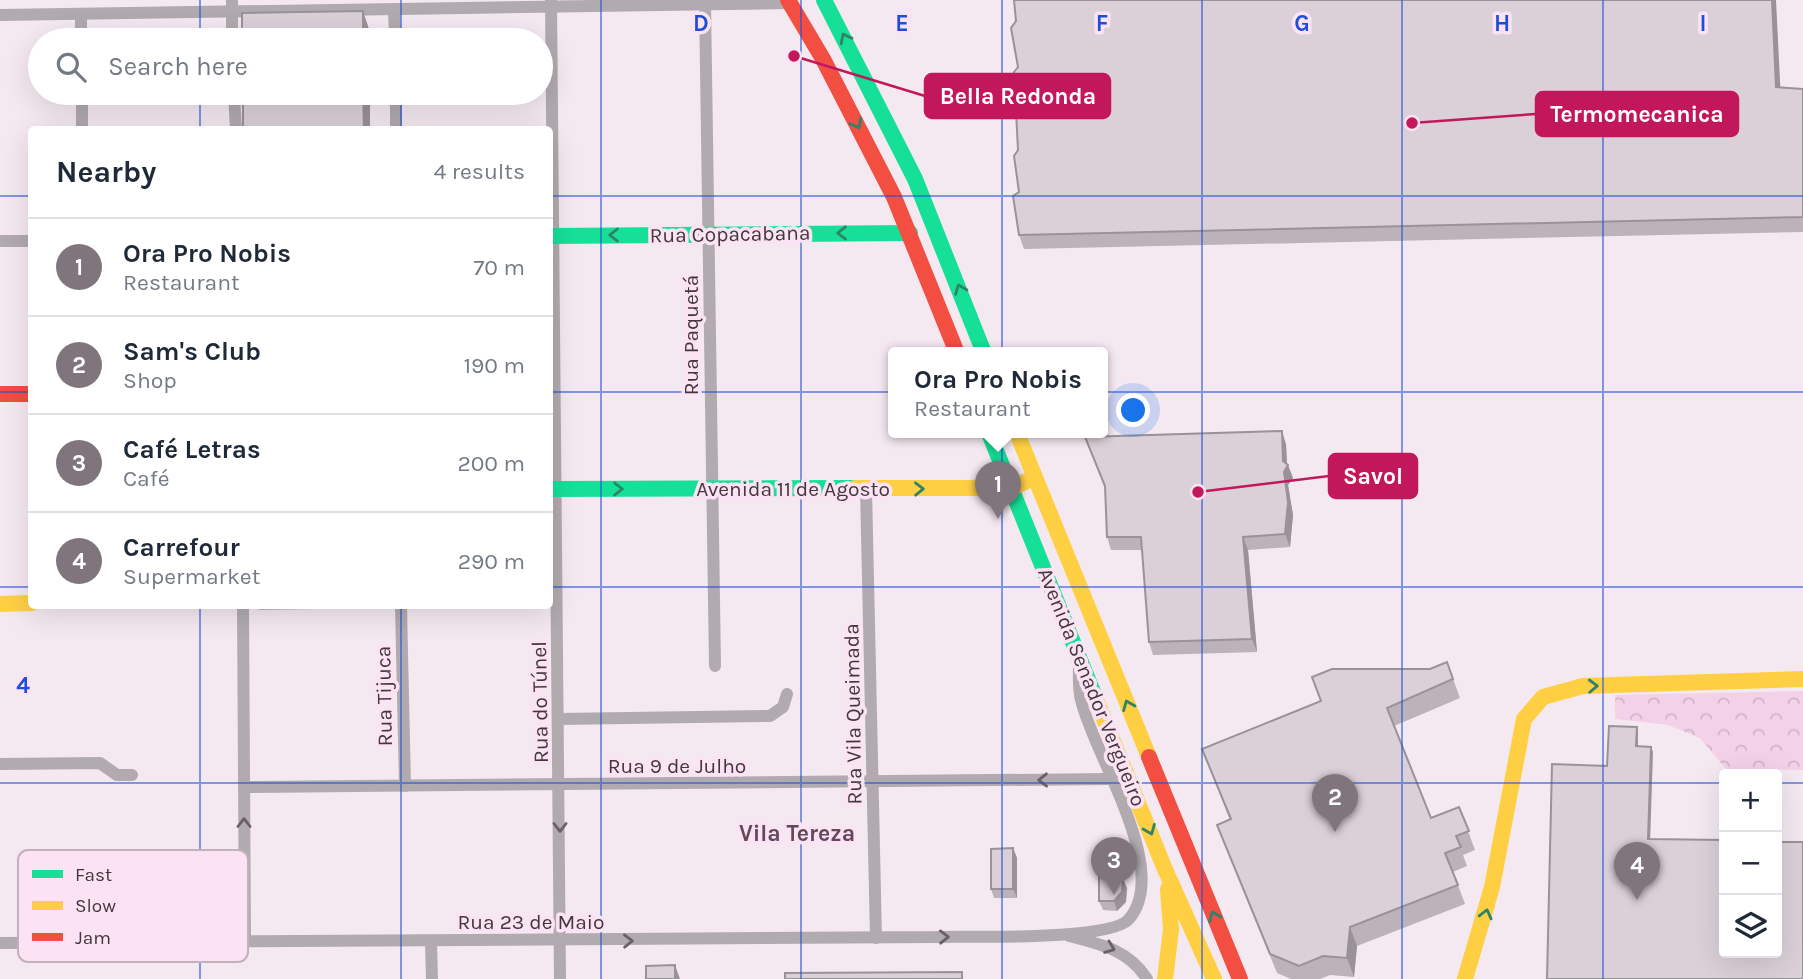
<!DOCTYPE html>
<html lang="en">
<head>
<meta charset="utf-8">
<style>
	body { margin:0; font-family:Karla,sans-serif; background:#f6f6f7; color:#1f2937 }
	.controls { position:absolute; right:21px; bottom:21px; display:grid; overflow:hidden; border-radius:7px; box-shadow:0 7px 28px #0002 }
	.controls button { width:63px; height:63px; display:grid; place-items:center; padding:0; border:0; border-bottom:2px solid #e0e1e3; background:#fff; color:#1f2937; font:35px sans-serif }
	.you { position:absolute; left:1134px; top:411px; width:24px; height:24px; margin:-18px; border:5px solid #fff; border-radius:50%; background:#1a73e8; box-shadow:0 0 0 10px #1a73e833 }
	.badge { display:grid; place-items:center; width:46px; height:46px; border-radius:50%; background:#81757d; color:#fff; font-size:23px; font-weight:700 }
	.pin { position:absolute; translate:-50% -58px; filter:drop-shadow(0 2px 4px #0008) }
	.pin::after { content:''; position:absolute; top:37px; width:24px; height:21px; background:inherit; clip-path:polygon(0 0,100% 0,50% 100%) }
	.popup { position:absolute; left:888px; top:347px; width:220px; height:91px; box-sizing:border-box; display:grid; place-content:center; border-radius:7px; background:#fff; filter:drop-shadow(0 2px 5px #0005); font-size:23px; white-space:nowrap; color:#747a83 }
	.popup b { font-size:26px; color:#1f2937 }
	.popup::after { content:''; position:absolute; left:50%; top:100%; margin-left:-14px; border:14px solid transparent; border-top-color:#fff }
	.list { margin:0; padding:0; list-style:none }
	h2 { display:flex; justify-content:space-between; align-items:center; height:91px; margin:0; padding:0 28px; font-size:30px }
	h2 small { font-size:23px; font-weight:400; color:#747a83 }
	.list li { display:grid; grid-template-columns:46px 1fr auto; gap:21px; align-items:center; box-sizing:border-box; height:98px; padding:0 28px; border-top:2px solid #e0e1e3 }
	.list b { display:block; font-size:26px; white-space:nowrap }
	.list p { margin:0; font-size:23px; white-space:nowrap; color:#747a83 }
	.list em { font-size:23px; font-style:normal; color:#747a83 }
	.icon { flex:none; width:38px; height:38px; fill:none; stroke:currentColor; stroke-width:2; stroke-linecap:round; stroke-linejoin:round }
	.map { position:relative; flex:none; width:1803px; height:979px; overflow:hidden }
	.search { position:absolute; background:#fff; box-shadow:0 7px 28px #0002; left:28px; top:28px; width:525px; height:77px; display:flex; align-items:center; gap:18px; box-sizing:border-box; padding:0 24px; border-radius:38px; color:#747a83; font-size:26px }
	.panel { position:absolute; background:#fff; box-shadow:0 7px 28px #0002; left:28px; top:126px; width:525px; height:483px; border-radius:7px }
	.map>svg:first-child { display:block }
</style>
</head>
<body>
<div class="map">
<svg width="1803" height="979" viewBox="0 0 1803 979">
	<defs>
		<pattern id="forest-crowns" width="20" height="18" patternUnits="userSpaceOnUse" patternTransform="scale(1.75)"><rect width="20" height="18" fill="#f3d1e8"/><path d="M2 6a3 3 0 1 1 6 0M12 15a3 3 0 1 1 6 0" fill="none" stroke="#d2b4c8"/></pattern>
	</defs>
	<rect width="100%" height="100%" fill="#f5e9f1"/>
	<path fill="url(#forest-crowns)" d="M1803 691V770L1726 769 1700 738 1668 725 1615 719V695Z"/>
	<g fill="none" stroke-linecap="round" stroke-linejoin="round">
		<g stroke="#b1abaf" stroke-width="12">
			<path d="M232 0V40"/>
			<path d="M551 0 560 979"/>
			<path d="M705 4 715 666"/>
			<path d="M394 9 395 40"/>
			<path d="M81 14V40"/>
			<path d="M0 15 789 3"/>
			<path d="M82 93V130"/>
			<path d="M234 93 236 130"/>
			<path d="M396 93V130"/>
			<path d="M0 241H32"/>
			<path d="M866 489 876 938"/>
			<path d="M243 606 245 941"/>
			<path d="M401 606 405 786"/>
			<path d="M559 719 770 716 783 707 787 694"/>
			<path d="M0 764 100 763 117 775H132"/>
			<path d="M244 787 1111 779"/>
			<path d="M1069 936C1100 944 1129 950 1147 979"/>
			<path d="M431 942 432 979"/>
			<path d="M0 943C312 940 624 941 935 937 969 936 1111 941 1129 919 1172 869 1093 754 1081 700 1078 689 1079 677 1079 665"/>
		</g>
		<g stroke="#16e098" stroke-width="16">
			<path d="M824 0 915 179 984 353"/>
			<path d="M550 236 910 233"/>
			<path d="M989 433 1095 697"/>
			<path d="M550 489 855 488"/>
		</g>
		<g stroke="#ffcf43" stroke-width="16">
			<path d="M1017 433 1149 757"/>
			<path d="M855 488H1012L1035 477"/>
			<path d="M0 604 32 603"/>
			<path d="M1095 697 1164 867 1214 979"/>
			<path d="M1165 979 1171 930 1168 889"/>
			<path d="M1465 979 1492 887 1524 719 1543 697 1583 686 1803 679"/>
		</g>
		<g stroke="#f24e42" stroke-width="16">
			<path d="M788 0 823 59 894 197 957 353"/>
			<path d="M0 394H32"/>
			<path d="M1149 757 1240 979"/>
		</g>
	</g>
	<g fill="#bcb3ba">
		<path d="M1780 87 1803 89V232L1024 249 1019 235V192Z"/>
		<path d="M1085 437 1286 444 1287 464 1293 478 1288 485 1293 515 1290 547 1248 550 1257 652 1153 655 1149 642 1142 550H1111L1107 537 1105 488Z"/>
		<path d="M257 606H321V609L259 610Z"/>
		<path d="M1447 662 1460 698 1394 726 1431 818 1459 807 1475 850 1463 855 1467 866 1453 872 1465 904 1357 946 1354 977 1330 975 1320 979H1291L1277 973 1217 825 1230 820 1202 749 1321 701 1312 677 1430 669Z"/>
		<path d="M1013 848 1017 858V898H994L991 889Z"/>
		<path d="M1118 878 1127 888 1126 902 1117 911 1103 910 1099 901Z"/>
	</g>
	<g fill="#999297">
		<path d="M1772 0H1776L1781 101 1776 87Z"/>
		<path d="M363 11 369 29V40H363Z"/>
		<path d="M363 93H370V130H364Z"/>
		<path d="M1282 431 1286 444 1287 467 1288 465 1293 478 1288 485 1293 515 1290 547 1285 534Z"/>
		<path d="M1243 537 1248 550 1257 652 1252 639Z"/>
		<path d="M1637 727 1638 732V751L1636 746Z"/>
		<path d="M1651 747 1653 752 1650 844 1648 839Z"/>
		<path d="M1013 848 1017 858V898L1013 889Z"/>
		<path d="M1123 879 1127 888 1126 902 1117 911 1114 901Z"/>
		<path d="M1350 927 1357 946 1354 977 1347 958Z"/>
		<path d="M675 965 680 979H675Z"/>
	</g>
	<g fill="#dbd0d8" stroke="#999297" stroke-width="2">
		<path d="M1014 0H1772L1776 87 1803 89V217L1019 235 1013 196 1019 192 1014 156 1018 150 1014 72 1018 67 1011 28 1016 21Z"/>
		<path d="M363 11V40H242V13Z"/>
		<path d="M243 93H363L364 130H243Z"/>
		<path d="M1282 431 1283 461 1288 465 1284 472 1288 502 1285 534 1243 537 1252 639 1149 642 1141 537H1107L1105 486 1085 437Z"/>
		<path d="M1447 662 1453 679 1387 708 1431 818 1459 807 1469 831 1456 836 1461 847 1445 853 1458 885 1350 927 1347 958 1323 956 1299 966 1270 954 1217 825 1231 819 1202 749 1321 701 1312 677 1332 669H1430Z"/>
		<path d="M1609 726 1637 727 1636 746 1651 747 1648 839 1724 840V953H1777V842H1803V979H1547L1552 764 1607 766Z"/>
		<path d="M1013 848V889H991V849Z"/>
		<path d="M1099 871H1116V877L1123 879 1122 892 1114 901H1099Z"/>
		<path d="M675 965V979H646V966Z"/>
		<path d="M962 972V979H785V973Z"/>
	</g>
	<defs><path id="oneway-chevron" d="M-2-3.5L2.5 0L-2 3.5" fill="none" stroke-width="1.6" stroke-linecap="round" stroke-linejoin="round" transform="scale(1.75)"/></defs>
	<g stroke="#2f8367">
		<use href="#oneway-chevron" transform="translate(845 38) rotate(-118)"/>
		<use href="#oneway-chevron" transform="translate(857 124) rotate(62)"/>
		<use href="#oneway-chevron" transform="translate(842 233) rotate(179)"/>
		<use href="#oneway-chevron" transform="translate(614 235) rotate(180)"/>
		<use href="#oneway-chevron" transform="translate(960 289) rotate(-111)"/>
		<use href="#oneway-chevron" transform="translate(618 489)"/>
		<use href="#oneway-chevron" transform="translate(919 489) rotate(-1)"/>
		<use href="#oneway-chevron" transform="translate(1593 686) rotate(-2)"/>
		<use href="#oneway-chevron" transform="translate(1128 705) rotate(-112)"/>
		<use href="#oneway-chevron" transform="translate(1150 830) rotate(68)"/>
		<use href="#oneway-chevron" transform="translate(1486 914) rotate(-76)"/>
		<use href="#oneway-chevron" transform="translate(1214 916) rotate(-112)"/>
	</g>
	<g stroke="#6a6066">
		<use href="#oneway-chevron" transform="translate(1043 780) rotate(179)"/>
		<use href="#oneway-chevron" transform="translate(244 823) rotate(-90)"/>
		<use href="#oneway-chevron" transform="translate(560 827) rotate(90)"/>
		<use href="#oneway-chevron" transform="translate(944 937) rotate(-1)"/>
		<use href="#oneway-chevron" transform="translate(628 941) rotate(-1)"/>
		<use href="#oneway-chevron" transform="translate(1110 948) rotate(21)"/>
	</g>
	<path fill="none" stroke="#1d4ed8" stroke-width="2" stroke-opacity="0.55" d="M200 0V40M401 0V40M601 0V979M801 0V979M1002 0V979M1202 0V979M1402 0V979M1603 0V979M200 93V130M401 93V130M0 196H32M550 196H1803M0 392H32M550 392H1803M0 587H32M550 587H1803M200 606V979M401 606V979M0 783H1724M1777 783H1803"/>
	<g text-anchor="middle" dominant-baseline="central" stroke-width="7" stroke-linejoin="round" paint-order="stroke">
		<g font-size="21" fill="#43373f" stroke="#fbe3f3">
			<text transform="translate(730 234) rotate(-1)">Rua Copacabana</text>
			<text transform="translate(691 335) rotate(-90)">Rua Paquetá</text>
			<text x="793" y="489">Avenida 11 de Agosto</text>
			<text transform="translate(1092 687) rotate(68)">Avenida Senador Vergueiro</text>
			<text transform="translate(384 696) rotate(-91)">Rua Tijuca</text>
			<text transform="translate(540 702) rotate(-91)">Rua do Túnel</text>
			<text transform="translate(853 714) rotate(-91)">Rua Vila Queimada</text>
			<text x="677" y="766">Rua 9 de Julho</text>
			<text x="531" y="922">Rua 23 de Maio</text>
		</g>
		<g font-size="23" font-weight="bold" fill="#62495a" stroke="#fbe3f3">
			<text x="797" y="833">Vila Tereza</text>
		</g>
	</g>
	<rect x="18" y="850" width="230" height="112" rx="10" fill="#fbe3f3" stroke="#c4afbd" stroke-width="2"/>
	<rect x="32" y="870" width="31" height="8" fill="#16e098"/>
	<rect x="32" y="901" width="31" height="9" fill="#ffcf43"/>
	<rect x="32" y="933" width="31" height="8" fill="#f24e42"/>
	<g font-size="19" fill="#43373f">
		<text x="75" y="881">Fast</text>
		<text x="75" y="912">Slow</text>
		<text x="75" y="944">Jam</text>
	</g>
	<g font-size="23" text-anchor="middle" font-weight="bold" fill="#1d4ed8" stroke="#fbe3f3" stroke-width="7" stroke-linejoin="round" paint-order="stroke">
		<text x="701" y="31">D</text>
		<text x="902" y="31">E</text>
		<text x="1102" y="31">F</text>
		<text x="1302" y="31">G</text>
		<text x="1502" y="31">H</text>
		<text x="1703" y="31">I</text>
		<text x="23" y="693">4</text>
	</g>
	<path fill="none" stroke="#c2185b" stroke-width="2.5" d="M794 56L925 96M1412 123L1536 114M1198 492L1329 476"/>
	<g fill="#c2185b" stroke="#fbe3f3" stroke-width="2.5">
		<circle cx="794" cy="56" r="7"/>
		<circle cx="1412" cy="123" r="7"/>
		<circle cx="1198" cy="492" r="7"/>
	</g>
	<g fill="#c2185b" stroke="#c2185b" stroke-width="2.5">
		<rect x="925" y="74" width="185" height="44" rx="7"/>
		<rect x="1536" y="92" width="202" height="44" rx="7"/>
		<rect x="1329" y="454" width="88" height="44" rx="7"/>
	</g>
	<g font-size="23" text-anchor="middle" font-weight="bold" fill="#fff">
		<text x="1018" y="104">Bella Redonda</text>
		<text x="1637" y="122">Termomecanica</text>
		<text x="1373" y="484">Savol</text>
	</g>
</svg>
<div class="controls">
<button>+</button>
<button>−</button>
<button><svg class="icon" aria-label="layers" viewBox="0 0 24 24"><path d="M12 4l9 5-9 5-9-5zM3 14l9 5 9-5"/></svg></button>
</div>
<div class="you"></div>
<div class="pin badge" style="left:998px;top:519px">1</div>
<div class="popup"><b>Ora Pro Nobis</b>Restaurant</div>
<div class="pin badge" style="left:1335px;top:832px">2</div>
<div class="pin badge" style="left:1114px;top:895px">3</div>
<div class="pin badge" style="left:1637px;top:900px">4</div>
<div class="search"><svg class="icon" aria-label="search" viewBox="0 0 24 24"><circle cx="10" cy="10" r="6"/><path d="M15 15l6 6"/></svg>Search here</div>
<section class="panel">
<h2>Nearby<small>4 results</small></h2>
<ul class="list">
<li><span class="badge">1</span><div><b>Ora Pro Nobis</b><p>Restaurant</p></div><em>70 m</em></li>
<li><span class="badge">2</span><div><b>Sam's Club</b><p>Shop</p></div><em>190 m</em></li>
<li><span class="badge">3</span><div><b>Café Letras</b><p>Café</p></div><em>200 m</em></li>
<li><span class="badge">4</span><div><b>Carrefour</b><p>Supermarket</p></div><em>290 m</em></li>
</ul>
</section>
</div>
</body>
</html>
